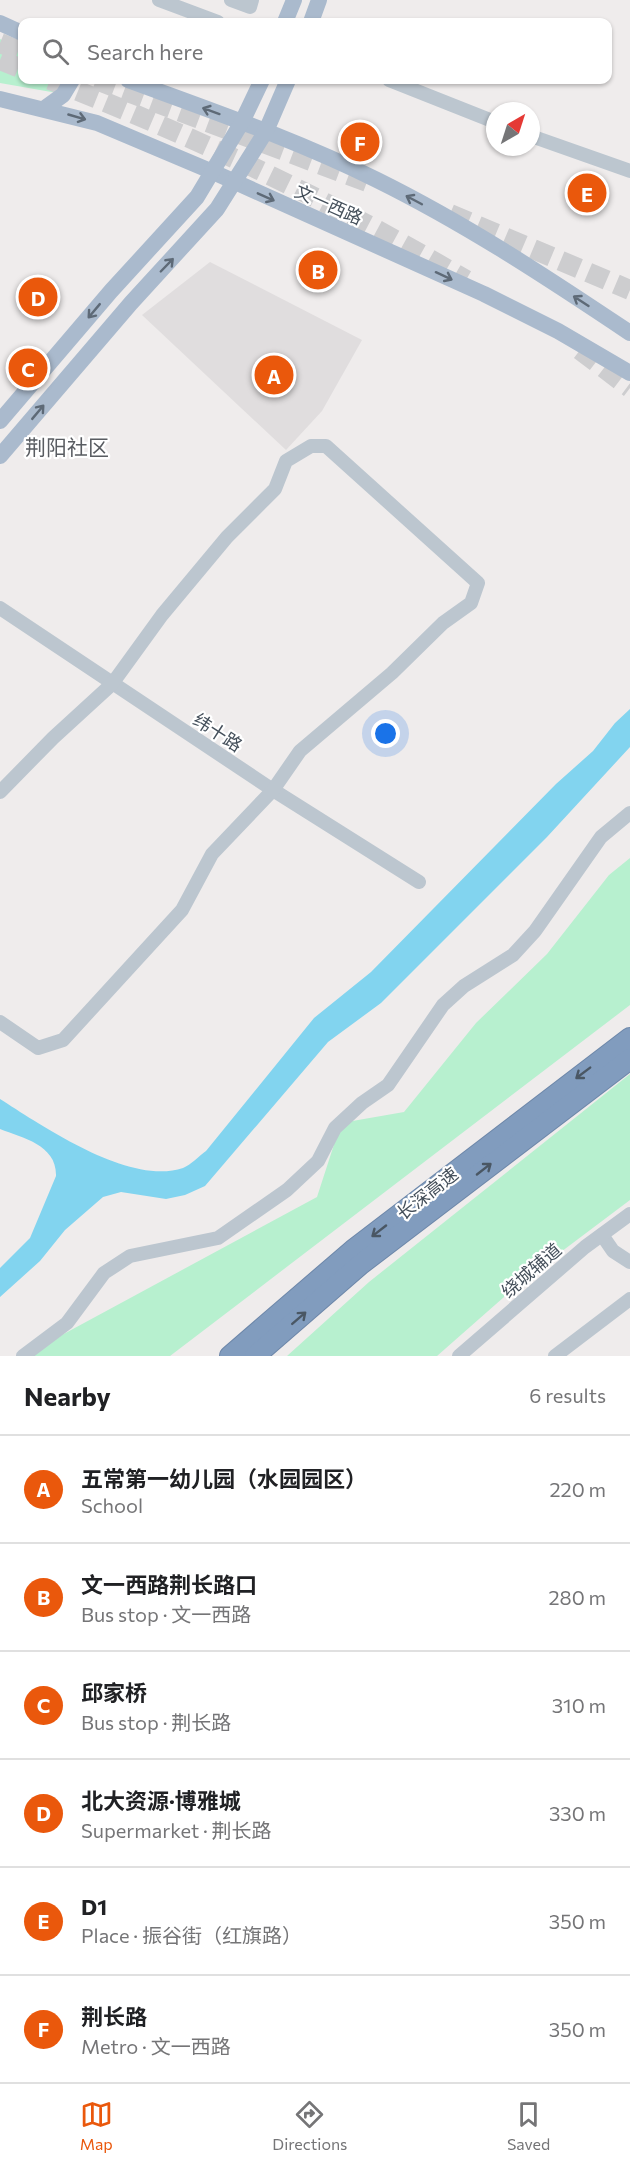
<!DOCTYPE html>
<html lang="en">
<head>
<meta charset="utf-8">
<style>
	body { margin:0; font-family:Commissioner,"Noto Sans SC",sans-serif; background:#f2f2f2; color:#202124 }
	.compass { position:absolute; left:486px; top:102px; width:54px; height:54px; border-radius:50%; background:#fff; box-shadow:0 2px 4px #0004; rotate:39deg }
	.you { position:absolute; left:386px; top:734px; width:21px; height:21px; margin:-15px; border:4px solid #fff; border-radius:50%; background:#1a73e8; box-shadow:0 0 0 9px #1a73e833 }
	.badge { display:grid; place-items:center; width:39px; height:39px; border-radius:50%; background:#ea580c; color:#fff; font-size:20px; font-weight:700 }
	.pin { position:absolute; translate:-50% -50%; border:3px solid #fff; box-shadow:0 2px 6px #0006 }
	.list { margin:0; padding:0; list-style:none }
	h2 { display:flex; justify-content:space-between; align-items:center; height:78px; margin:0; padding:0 24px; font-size:26px }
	h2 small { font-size:20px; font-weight:400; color:#757577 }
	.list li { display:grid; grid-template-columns:39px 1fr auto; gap:18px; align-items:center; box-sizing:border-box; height:108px; padding:0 24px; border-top:2px solid #e0e0e0 }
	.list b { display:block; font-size:22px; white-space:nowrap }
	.list p { margin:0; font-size:20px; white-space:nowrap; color:#757577 }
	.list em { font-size:20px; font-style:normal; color:#757577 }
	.icon { flex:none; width:33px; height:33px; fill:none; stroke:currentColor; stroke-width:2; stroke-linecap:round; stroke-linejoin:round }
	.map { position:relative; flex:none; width:630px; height:1356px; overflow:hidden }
	.search { position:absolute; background:#fff; box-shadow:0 2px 4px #0004; left:18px; right:18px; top:18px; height:66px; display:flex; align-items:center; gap:15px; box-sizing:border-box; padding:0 21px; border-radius:12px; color:#757577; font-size:22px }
	.sheet { height:726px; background:#fff }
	nav { display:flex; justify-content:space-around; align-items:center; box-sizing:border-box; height:84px; border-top:2px solid #e0e0e0; background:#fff; font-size:16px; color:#757577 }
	nav a { display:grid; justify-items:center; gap:3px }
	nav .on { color:#ea580c }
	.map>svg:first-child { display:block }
</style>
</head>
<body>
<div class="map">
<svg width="630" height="1356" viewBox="0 0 630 1356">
	<rect width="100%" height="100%" fill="#efecec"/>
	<path fill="#e0ddde" d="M210 262 362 340 322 411 286 450 142 315Z"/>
	<g fill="#b7f0cf">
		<path d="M0 39 22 49V80H67L57 93 0 83Z"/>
		<path d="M630 858V1005L170 1356H23L317 1197 341 1123 404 1112 476 1023 547 954 609 875Z"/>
		<path d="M630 1074V1200L521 1282 437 1356H287L369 1282Z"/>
	</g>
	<path fill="#82d4ef" d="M630 709V747L547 837 381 1003 328 1042 205 1186 185 1195 166 1199 121 1192 103 1197 65 1230 40 1261 0 1297V1268L30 1238 56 1176C57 1145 23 1138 0 1129V1099C44 1127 130 1186 183 1168 191 1165 199 1156 206 1151L314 1018 371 972 556 784 593 751 615 723Z"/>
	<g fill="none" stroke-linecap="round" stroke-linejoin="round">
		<g stroke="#cdcdcf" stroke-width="20" stroke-dasharray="20 10" stroke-linecap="butt">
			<path d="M0 43 22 52"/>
			<path d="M0 60 22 69"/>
			<path d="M50 80C196 137 330 200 466 280"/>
			<path d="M96 80 367 182"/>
			<path d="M450 214 630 290"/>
			<path d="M580 350 630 388"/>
		</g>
		<g stroke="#6d87a9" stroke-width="22">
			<g id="highway">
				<path d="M230 1356 353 1250 630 1038"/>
				<path d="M255 1356 361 1264 630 1059"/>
			</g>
		</g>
		<g stroke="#bcc6cf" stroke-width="14">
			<path d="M159 0 218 22"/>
			<path d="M231 0 250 7 252 0"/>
			<path d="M389 80 495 122"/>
			<path d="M531 136 630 171"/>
			<path d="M0 608 273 790 419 882"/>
			<path d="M0 792 53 738 112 684 162 615 227 537 275 489 286 461 311 446H326L478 583 471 603 443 623 392 673 300 751 273 790 212 854 182 910 63 1040 38 1048 0 1022"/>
			<path d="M602 1235 613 1251 630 1262"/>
			<path d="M23 1356 67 1323 104 1273 130 1256 218 1238 287 1190 318 1161 335 1128 362 1103 388 1085 443 1005 464 986 513 955 535 931 601 837 630 813"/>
			<path d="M459 1356 585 1247 630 1214"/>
			<path d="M555 1356 630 1299"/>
		</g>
		<g stroke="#aabacd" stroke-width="16">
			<path d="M285 22 294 0"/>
			<path d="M311 22 319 0"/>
			<path d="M0 23 22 33"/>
			<path d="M128 80C212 111 297 140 377 180 466 224 548 278 630 333"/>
			<path d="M0 99 97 123 213 172 484 294 558 331 630 373"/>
			<path d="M45 108 63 95 72 80"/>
			<path d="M0 421 111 291 197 197 242 122 262 80"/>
			<path d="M0 456 131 303 217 209 266 131 288 80"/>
		</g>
		<use href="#highway" stroke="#819cbe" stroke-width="20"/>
	</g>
	<defs><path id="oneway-shaft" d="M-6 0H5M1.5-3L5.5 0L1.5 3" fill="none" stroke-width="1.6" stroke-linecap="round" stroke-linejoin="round" transform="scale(1.5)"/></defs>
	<g stroke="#5e6a77">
		<use href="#oneway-shaft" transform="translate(211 111) rotate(-160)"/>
		<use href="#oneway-shaft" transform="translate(77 117) rotate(16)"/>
		<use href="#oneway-shaft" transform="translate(266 197) rotate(24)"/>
		<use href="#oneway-shaft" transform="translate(414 200) rotate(-152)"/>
		<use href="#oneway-shaft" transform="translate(167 265) rotate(-46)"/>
		<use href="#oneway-shaft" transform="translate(444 276) rotate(25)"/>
		<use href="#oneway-shaft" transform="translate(581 301) rotate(-147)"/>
		<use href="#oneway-shaft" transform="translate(94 311) rotate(130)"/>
		<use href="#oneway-shaft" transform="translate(38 412) rotate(-50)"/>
	</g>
	<g stroke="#4a5764">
		<use href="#oneway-shaft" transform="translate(583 1073) rotate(143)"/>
		<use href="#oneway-shaft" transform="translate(484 1169) rotate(-38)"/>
		<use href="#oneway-shaft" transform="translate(379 1231) rotate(142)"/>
		<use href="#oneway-shaft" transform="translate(299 1318) rotate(-41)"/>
	</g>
	<g text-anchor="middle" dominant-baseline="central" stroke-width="4.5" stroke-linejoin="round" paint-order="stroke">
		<g font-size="18" fill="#444f5a" stroke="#fff">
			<text transform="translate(329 204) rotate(24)">文一西路</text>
			<text transform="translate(218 732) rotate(33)">纬十路</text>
			<text transform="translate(427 1193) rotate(-38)">长深高速</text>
			<text transform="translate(531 1270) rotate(-41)">绕城辅道</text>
		</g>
		<g font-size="21" fill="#595c61" stroke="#fff">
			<text x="67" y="446">荆阳社区</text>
		</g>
	</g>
</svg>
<svg class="compass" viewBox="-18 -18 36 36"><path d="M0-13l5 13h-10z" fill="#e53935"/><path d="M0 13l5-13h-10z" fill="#757577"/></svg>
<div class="you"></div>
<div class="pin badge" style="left:274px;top:375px">A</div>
<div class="pin badge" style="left:318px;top:270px">B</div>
<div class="pin badge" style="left:28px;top:368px">C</div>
<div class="pin badge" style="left:38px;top:297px">D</div>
<div class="pin badge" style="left:587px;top:193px">E</div>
<div class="pin badge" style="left:360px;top:142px">F</div>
<div class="search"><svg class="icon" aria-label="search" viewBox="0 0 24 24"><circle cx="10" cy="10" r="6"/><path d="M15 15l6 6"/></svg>Search here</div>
</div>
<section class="sheet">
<h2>Nearby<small>6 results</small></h2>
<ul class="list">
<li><span class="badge">A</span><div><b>五常第一幼儿园（水园园区）</b><p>School</p></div><em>220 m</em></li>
<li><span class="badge">B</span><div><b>文一西路荆长路口</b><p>Bus stop · 文一西路</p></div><em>280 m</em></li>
<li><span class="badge">C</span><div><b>邱家桥</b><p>Bus stop · 荆长路</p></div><em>310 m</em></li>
<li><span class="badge">D</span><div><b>北大资源·博雅城</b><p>Supermarket · 荆长路</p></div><em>330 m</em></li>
<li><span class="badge">E</span><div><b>D1</b><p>Place · 振谷街（红旗路）</p></div><em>350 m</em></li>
<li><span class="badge">F</span><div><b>荆长路</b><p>Metro · 文一西路</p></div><em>350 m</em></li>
</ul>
</section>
<nav>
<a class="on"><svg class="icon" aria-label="map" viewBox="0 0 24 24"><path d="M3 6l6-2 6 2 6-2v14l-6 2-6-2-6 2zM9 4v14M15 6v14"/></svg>Map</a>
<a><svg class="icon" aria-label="directions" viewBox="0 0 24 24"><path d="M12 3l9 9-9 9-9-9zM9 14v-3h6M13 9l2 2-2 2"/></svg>Directions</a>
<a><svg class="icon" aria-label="saved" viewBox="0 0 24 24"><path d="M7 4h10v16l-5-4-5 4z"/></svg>Saved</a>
</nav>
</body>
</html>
